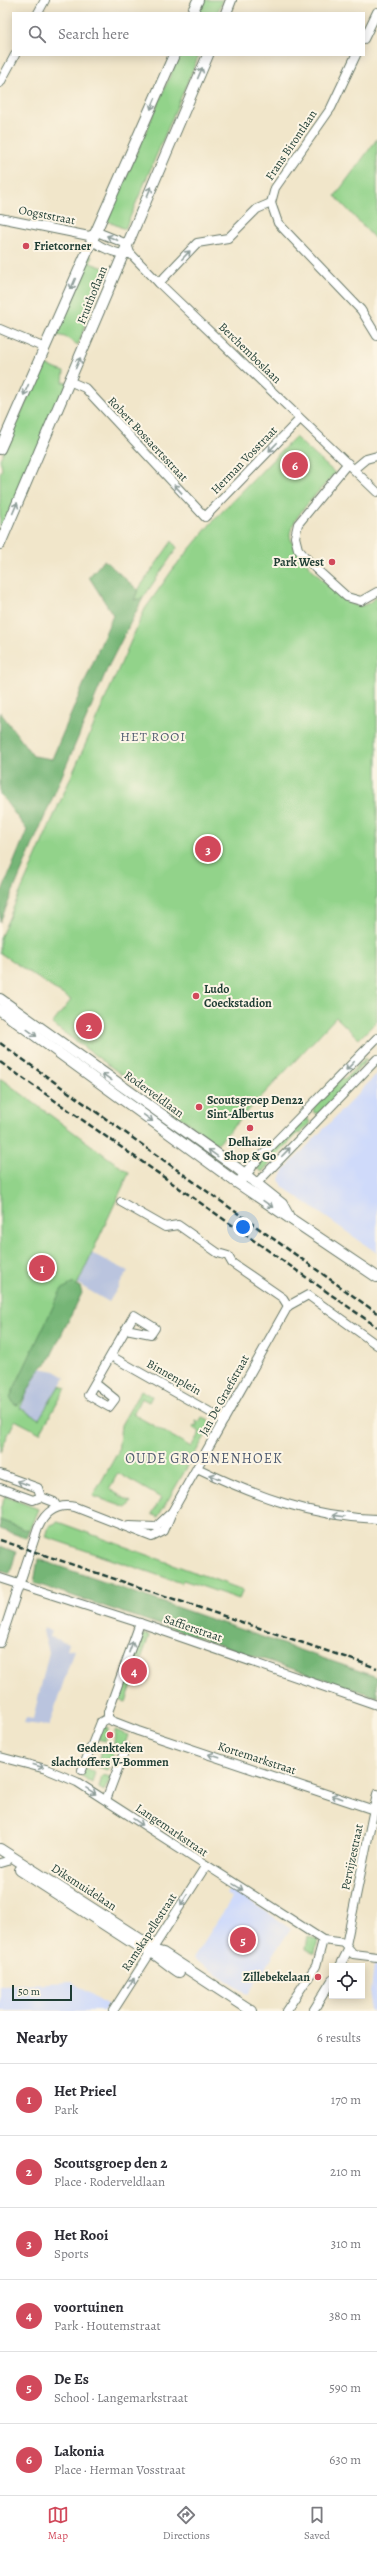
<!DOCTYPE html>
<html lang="en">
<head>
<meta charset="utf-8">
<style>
	body { margin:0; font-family:Alegreya,serif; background:#f7f7f7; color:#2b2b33 }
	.controls { position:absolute; right:12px; bottom:12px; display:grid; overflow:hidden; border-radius:0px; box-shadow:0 2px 10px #0003 }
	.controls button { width:36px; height:36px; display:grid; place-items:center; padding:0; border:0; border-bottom:1px solid #e1e1e2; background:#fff; color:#2b2b33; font:20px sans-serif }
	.scale { position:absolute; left:12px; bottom:10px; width:60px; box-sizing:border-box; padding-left:4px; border:2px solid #1f3d34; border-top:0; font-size:11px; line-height:14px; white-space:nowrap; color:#1f3d34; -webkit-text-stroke:3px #fcf5e5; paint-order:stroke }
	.you { position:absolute; left:243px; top:1227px; width:14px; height:14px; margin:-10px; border:3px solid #fff; border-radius:50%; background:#1a73e8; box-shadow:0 0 0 6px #1a73e833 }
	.badge { display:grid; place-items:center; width:26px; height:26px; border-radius:50%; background:#d1495b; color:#fff; font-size:13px; font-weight:700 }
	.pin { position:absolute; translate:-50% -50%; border:2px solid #fff; box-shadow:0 1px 4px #0006 }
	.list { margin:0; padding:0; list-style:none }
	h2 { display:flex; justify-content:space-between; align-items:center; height:52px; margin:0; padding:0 16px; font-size:17px }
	h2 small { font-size:13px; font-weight:400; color:#7c7c81 }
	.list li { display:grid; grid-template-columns:26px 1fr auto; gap:12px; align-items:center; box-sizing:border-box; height:72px; padding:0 16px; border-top:1px solid #e1e1e2 }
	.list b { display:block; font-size:15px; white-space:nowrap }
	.list p { margin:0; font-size:13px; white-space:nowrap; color:#7c7c81 }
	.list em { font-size:13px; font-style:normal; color:#7c7c81 }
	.icon { flex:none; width:22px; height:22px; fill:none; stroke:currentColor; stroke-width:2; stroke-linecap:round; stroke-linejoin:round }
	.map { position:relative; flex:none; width:377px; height:2011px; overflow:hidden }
	.search { position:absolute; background:#fff; box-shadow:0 2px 10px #0003; left:12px; right:12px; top:12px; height:44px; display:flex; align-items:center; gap:10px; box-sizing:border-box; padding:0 14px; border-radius:0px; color:#7c7c81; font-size:15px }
	.sheet { height:484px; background:#fff }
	nav { display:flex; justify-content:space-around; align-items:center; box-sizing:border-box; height:56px; border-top:1px solid #e1e1e2; background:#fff; font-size:11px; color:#7c7c81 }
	nav a { display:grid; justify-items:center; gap:2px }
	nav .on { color:#d1495b }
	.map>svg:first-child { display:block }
</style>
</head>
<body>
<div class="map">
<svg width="377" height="2011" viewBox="0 0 377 2011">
	<rect width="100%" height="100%" fill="#fcf5e5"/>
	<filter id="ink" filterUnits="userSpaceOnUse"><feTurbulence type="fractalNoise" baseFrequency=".025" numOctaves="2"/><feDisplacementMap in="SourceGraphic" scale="8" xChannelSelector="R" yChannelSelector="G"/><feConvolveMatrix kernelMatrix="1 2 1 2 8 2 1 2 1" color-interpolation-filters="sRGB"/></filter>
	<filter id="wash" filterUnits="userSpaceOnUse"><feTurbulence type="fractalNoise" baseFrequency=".012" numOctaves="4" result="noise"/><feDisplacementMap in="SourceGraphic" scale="16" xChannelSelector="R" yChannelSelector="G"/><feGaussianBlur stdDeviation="0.9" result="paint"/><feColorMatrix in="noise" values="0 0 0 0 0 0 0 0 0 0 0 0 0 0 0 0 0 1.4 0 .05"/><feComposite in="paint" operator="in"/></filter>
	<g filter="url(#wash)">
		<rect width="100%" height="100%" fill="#f1e6ca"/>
		<g fill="#cfdafa">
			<path d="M377 1074V1253L283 1187 280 1179 285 1169Z"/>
			<path d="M230 1888 291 1928 248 1994 193 1959 232 1898 226 1894Z"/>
			<path d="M374 1964H377V2011H369Z"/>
			<path d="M72 1982 108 2005 104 2011H0V1985Z"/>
		</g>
		<g fill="#bac4de">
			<path d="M91 1253 128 1271 109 1302 78 1284Z"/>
			<path d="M39 1368 55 1371 65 1377 39 1420 20 1408Z"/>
			<path d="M44 1627 52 1631 50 1637 69 1643 67 1649 74 1650 49 1726 24 1723 26 1718 33 1719 49 1652 43 1631Z"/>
		</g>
		<g fill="#92d38a" stroke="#58885f">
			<path d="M202 0H223L217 13H197Z"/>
			<path d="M179 55H199L125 229 107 221Z"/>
			<path d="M377 139V241L335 196Z"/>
			<path d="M88 254 92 257 90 263 107 269 78 345 65 337 53 334 66 313Z"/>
			<path d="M40 363 64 372 63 382 68 383 0 537V473L2 469 0 459 33 387Z"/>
			<path d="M295 437 335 473C324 487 291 517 290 535 290 550 343 605 358 606 366 606 372 601 377 596V1021L359 1039 336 1017 217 1144 52 1024 71 1000 0 953V938L145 609 173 569 213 521Z"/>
			<path d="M172 541 177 548 143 598 134 600 138 590Z"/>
			<path d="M365 1058 367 1060 346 1082 348 1084 320 1113H314L313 1109 341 1078 344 1080Z"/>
			<path d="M0 1078 129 1173 20 1408 39 1419 59 1386 66 1388 40 1433 15 1420 0 1452Z"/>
			<path d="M304 1117 308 1119 310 1123 300 1134 298 1133 262 1172 255 1167 269 1152 271 1153Z"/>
			<path d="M141 1390 152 1396 149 1402 141 1398 133 1414 191 1447 200 1432 193 1427 194 1425 197 1426 196 1421 199 1422 202 1417 208 1419 211 1426 158 1517 152 1514 161 1498 118 1473 109 1489 131 1502 127 1508 93 1496 118 1452 121 1425Z"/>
			<path d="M5 1496 38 1509 29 1531 0 1520V1509Z"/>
			<path d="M58 1522 243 1590 239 1599 183 1580 181 1583 46 1537 49 1526Z"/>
			<path d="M143 1634 149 1636 126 1702 120 1700Z"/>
			<path d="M102 1726 108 1728 105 1741 98 1739Z"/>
			<path d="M115 1730 128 1735 124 1747 114 1744Z"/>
			<path d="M103 1746 114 1749 107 1770 96 1766Z"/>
			<path d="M85 1768 95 1772 92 1783 82 1777Z"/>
			<path d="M102 1775 111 1777 104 1791 99 1788Z"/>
			<path d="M308 1937 318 1939 315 1953 306 1949Z"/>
		</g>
		<g fill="#75b576" stroke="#4a7955">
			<path d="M104 560 138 590 134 600 143 598 108 667 0 922V896L27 830 0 794V712L33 756 52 759 113 615 89 577Z"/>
			<path d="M73 1283 80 1287 82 1293 48 1362C32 1372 32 1392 18 1405L14 1404 10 1397 61 1290Z"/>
			<path d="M0 1520 29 1531 26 1538 0 1529Z"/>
			<path d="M0 1546 16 1552 10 1574 0 1570Z"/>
			<path d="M38 1559 377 1677V1697L34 1583Z"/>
		</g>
	</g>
	<g filter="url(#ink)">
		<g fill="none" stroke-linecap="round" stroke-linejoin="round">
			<g stroke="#687868" stroke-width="10">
				<g id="minor">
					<path d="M38 13 45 0"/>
					<path d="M364 39 377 12"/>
					<path d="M356 55 331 108 275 188 271 203 278 223 361 310 377 336"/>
					<path d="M0 83 15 55"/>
					<path d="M0 218 89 236 97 232 127 244 130 253 159 283 377 492"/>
					<path d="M90 237C95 246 118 255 129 254"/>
					<path d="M159 283 197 243 228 238 257 209 271 203"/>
					<path d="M0 329 45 348"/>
					<path d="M69 381 85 388 205 517 300 419"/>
					<path d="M348 463 298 524 295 537 298 549 315 568 347 597 361 601 377 592"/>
					<path d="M354 469 366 459 377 456"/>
					<path d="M251 1167 377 1038"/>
					<path d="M256 1184 377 1059"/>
					<path d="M121 1202 165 1227 178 1225 218 1253 228 1256 232 1263 283 1298 288 1306"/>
					<path d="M288 1306 308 1295 377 1345"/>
					<path d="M111 1356 224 1420"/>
					<path d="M95 1383 115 1399 109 1407 88 1395 134 1315 155 1328 151 1334 126 1329"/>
					<path d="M197 1468C255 1496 312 1517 377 1519"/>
					<path d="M0 1474 38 1488 41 1497"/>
					<path d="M0 1488 33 1500 41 1497 54 1502 57 1507"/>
					<path d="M129 1526 156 1527 172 1512 288 1306"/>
					<path d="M0 1578 140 1623 377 1705"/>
					<path d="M0 1643 38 1528C45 1512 57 1503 75 1507L152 1537 164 1531 172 1512"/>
					<path d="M108 1718 112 1721 138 1731 374 1810"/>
					<path d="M108 1718V1712L140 1623"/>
					<path d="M0 1757 46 1769 77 1782 323 1940 346 1943"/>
					<path d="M82 1770 101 1722 108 1718"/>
					<path d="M377 1794 346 1945 353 1954 377 1957"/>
					<path d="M106 1800 126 1747"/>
					<path d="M0 1863 7 1861"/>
					<path d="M340 1966 348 1950"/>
					<path d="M113 2011 205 1867"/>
					<path d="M286 2011 316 1966 323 1940"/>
					<path d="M313 2011 332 1980"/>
				</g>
			</g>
			<g stroke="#687868" stroke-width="12">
				<g id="tertiary">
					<path d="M192 13 198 0"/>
					<path d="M226 13 231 0"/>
					<path d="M0 449 174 55"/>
					<path d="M0 544 208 55"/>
					<path d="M0 999 237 1168 282 1204 288 1215"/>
					<path d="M0 1010 233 1180 377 1277"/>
					<path d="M241 1180 251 1167"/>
					<path d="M0 1849 143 1941 152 1950 163 1953 252 2011"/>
					<path d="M20 1870 139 1947C154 1951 165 1963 179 1972"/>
				</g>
			</g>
			<use href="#minor" stroke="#fff" stroke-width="8"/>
			<use href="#tertiary" stroke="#fff" stroke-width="10"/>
			<g stroke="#1f3d34" stroke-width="2.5" stroke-dasharray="6 3" stroke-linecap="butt">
				<path d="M0 1043 377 1313"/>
				<path d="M0 1062 377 1327"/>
				<path d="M0 1540 377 1668"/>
			</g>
		</g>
		<defs><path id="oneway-shaft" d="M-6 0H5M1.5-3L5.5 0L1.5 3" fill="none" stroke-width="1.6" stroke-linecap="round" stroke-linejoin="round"/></defs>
		<g stroke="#8f9e9a">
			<use href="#oneway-shaft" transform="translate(200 73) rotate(-67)"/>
			<use href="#oneway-shaft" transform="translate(153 104) rotate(113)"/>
			<use href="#oneway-shaft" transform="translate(149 192) rotate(-67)"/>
			<use href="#oneway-shaft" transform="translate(112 238) rotate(-157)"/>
			<use href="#oneway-shaft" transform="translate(186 255) rotate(-46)"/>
			<use href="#oneway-shaft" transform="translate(73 284) rotate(113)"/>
			<use href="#oneway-shaft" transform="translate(78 363) rotate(-66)"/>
			<use href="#oneway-shaft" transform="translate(26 390) rotate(114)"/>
			<use href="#oneway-shaft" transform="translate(273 447) rotate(134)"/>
			<use href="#oneway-shaft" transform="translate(178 489) rotate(-133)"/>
			<use href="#oneway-shaft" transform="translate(15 508) rotate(-67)"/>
			<use href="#oneway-shaft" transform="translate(32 1033) rotate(36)"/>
			<use href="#oneway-shaft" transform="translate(350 1066) rotate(134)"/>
			<use href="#oneway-shaft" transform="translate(107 1077) rotate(-144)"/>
			<use href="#oneway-shaft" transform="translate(148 1118) rotate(36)"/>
			<use href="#oneway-shaft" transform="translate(286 1152) rotate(-46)"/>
			<use href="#oneway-shaft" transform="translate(213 1153) rotate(-144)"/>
			<use href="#oneway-shaft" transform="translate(268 1204) rotate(35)"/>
			<use href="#oneway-shaft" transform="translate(215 1477) rotate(-155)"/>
			<use href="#oneway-shaft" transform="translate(23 1483) rotate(-159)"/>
			<use href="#oneway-shaft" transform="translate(338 1516) rotate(-173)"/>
			<use href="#oneway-shaft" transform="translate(131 1647) rotate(-70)"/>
			<use href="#oneway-shaft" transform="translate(214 1756) rotate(-162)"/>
			<use href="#oneway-shaft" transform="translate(38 1766) rotate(17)"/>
			<use href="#oneway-shaft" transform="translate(91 1791) rotate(32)"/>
			<use href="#oneway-shaft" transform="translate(337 1797) rotate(-162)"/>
			<use href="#oneway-shaft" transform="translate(138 1822) rotate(34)"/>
			<use href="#oneway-shaft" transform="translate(238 1887) rotate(32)"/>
			<use href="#oneway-shaft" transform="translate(184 1900) rotate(122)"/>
			<use href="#oneway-shaft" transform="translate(131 1983) rotate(-57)"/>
		</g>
	</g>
	<g fill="#d1495b" stroke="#fcf5e5" stroke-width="1.5">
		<circle cx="26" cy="246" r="4"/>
		<circle cx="332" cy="562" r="4"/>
		<circle cx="196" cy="996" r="4"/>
		<circle cx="199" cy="1107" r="4"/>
		<circle cx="250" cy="1128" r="4"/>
		<circle cx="110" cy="1735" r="4"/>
		<circle cx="318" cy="1977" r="4"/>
	</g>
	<g text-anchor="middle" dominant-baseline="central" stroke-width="4" stroke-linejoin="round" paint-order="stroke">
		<g font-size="12" fill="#1f3d34" stroke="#fcf5e5">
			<text transform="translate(291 145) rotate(-56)">Frans Birontlaan</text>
			<text transform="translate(47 215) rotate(11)">Oogststraat</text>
			<text transform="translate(92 295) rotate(-68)">Fruithoflaan</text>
			<text transform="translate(250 353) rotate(44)">Berchemboslaan</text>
			<text transform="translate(148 439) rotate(47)">Robert Bossaertsstraat</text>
			<text transform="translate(244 460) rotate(-46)">Herman Vosstraat</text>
			<text transform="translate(154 1094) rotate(36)">Roderveldlaan</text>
			<text transform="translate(174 1377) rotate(29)">Binnenplein</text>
			<text transform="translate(224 1395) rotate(-61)">Jan De Graefstraat</text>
			<text transform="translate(193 1628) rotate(19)">Saffierstraat</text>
			<text transform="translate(257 1758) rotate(18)">Kortemarkstraat</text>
			<text transform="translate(172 1830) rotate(34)">Langemarkstraat</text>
			<text transform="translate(352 1857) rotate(-78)">Pervijzestraat</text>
			<text transform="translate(84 1887) rotate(33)">Diksmuidelaan</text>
			<text transform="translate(149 1932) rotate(-57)">Ramskapellestraat</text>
		</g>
		<g font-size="12" font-weight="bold" fill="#1f3d34" stroke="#fcf5e5" text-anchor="start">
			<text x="34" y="246">Frietcorner</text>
			<text x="324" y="562" text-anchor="end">Park West</text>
			<text x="204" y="989">Ludo<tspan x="204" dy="14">Coeckstadion</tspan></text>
			<text x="207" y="1100">Scoutsgroep Den22<tspan x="207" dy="14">Sint-Albertus</tspan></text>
			<text x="250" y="1142" text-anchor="middle">Delhaize<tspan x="250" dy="14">Shop &amp; Go</tspan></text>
			<text x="110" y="1748" text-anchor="middle">Gedenkteken<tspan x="110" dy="14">slachtoffers V-Bommen</tspan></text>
			<text x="310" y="1977" text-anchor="end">Zillebekelaan</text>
		</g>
		<g font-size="13" letter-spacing="1" fill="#525e72" stroke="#fcf5e5">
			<text x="153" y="736">HET ROOI</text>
		</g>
		<g font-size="14" letter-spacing="1" fill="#525e72" stroke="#fcf5e5">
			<text x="204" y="1458">OUDE GROENENHOEK</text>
		</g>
	</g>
</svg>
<div class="controls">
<button><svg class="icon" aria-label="locate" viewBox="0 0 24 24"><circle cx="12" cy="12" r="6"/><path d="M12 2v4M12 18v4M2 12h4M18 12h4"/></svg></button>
</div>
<div class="scale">50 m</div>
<div class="you"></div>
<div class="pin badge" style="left:42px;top:1268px">1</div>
<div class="pin badge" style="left:89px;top:1026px">2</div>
<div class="pin badge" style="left:208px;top:849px">3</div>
<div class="pin badge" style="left:134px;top:1671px">4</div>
<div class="pin badge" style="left:243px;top:1940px">5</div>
<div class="pin badge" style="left:295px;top:465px">6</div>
<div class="search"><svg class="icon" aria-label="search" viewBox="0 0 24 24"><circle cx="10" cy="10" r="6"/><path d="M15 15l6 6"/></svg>Search here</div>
</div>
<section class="sheet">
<h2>Nearby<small>6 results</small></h2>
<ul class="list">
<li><span class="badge">1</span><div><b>Het Prieel</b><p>Park</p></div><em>170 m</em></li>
<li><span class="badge">2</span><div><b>Scoutsgroep den 2</b><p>Place · Roderveldlaan</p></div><em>210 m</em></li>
<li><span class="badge">3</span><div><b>Het Rooi</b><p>Sports</p></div><em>310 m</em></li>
<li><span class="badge">4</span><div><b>voortuinen</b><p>Park · Houtemstraat</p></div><em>380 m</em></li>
<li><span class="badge">5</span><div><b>De Es</b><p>School · Langemarkstraat</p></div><em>590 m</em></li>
<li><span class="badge">6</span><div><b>Lakonia</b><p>Place · Herman Vosstraat</p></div><em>630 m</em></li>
</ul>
</section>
<nav>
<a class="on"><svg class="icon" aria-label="map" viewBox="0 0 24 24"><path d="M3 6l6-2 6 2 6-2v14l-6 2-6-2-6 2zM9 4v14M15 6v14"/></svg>Map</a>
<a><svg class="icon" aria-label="directions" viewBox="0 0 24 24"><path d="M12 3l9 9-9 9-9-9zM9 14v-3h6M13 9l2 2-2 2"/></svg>Directions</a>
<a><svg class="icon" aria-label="saved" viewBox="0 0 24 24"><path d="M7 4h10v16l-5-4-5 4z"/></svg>Saved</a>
</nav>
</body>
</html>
